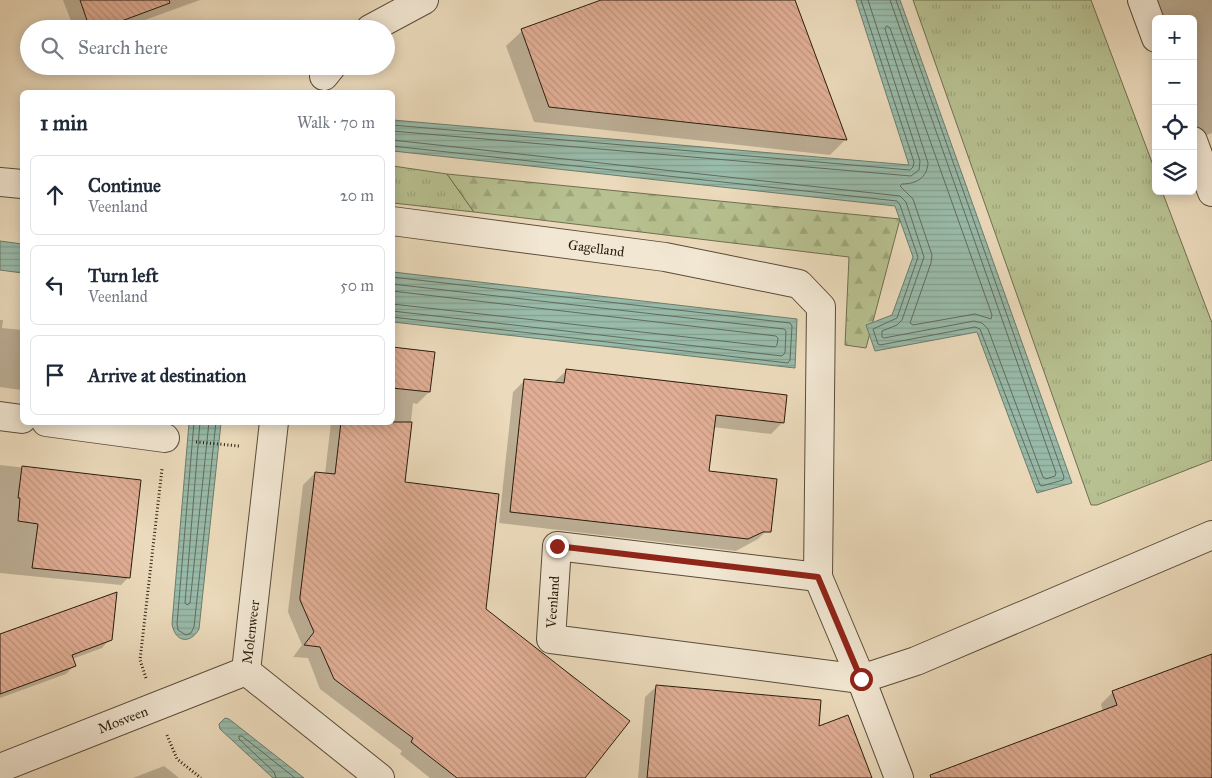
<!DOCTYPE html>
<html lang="en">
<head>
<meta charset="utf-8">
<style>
	body { margin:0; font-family:"IM FELL Great Primer",serif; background:#f6f6f7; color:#1f2937 }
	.controls { position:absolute; right:15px; top:15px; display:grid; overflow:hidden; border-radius:8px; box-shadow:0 2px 12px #0003 }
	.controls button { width:45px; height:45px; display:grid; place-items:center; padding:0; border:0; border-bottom:1px solid #e0e1e3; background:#fff; color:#1f2937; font:25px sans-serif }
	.stop { position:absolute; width:15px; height:15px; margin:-11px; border:4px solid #8f2418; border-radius:50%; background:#fff }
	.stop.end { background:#8f2418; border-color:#fff; box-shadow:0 1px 5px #0008 }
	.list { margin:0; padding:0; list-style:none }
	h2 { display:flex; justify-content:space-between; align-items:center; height:65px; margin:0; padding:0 20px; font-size:21px }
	h2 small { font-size:16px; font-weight:400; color:#747a83 }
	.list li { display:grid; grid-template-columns:32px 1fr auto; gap:15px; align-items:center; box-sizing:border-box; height:80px; margin:0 10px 10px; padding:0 10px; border:1px solid #e0e1e3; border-radius:8px }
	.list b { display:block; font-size:19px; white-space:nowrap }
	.list p { margin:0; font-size:16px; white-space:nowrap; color:#747a83 }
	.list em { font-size:16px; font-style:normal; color:#747a83 }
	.icon { flex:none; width:28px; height:28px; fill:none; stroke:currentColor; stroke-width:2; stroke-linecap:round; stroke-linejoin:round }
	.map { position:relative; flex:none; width:1212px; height:778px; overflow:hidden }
	.search { position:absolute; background:#fff; box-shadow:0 2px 12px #0003; left:20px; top:20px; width:375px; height:55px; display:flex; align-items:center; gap:12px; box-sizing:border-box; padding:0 18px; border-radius:28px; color:#747a83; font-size:19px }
	.panel { position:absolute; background:#fff; box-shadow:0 2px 12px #0003; left:20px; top:90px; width:375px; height:335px; border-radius:8px }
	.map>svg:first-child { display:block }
</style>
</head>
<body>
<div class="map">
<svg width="1212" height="778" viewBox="0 0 1212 778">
	<defs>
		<pattern id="grass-tufts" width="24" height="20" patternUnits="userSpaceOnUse" patternTransform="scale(1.25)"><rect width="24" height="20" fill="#b7c090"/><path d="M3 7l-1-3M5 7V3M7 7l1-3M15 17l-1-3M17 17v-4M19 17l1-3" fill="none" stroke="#9da57b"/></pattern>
		<pattern id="forest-firs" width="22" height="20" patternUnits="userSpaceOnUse" patternTransform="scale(1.25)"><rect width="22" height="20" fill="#b7c090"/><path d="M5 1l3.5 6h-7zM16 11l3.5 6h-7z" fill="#9da57b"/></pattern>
		<pattern id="water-rules" width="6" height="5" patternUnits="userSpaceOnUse" patternTransform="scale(1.25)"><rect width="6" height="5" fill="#9ba"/><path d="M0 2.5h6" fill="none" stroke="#84a091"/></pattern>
		<pattern id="building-back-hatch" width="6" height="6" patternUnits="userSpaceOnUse" patternTransform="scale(1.25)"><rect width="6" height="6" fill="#e1ae95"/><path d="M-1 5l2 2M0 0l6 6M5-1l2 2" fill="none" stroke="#c1957f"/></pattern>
	</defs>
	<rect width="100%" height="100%" fill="#ebdabb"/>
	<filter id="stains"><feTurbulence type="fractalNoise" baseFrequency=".004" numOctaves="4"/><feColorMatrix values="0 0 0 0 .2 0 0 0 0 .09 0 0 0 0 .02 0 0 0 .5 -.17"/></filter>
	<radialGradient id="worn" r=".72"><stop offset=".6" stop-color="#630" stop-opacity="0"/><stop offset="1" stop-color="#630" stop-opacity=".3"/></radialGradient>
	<g fill="url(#grass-tufts)" stroke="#706e4f">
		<path d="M913 0H1091L1156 173V191H1162L1212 323V460L1097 505H1091Z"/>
		<path d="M393 166 447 174 474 212 393 203Z"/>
	</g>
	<path fill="url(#forest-firs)" stroke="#706e4f" d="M447 174 900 219 866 348 845 345 849 257 474 212Z"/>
	<g fill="url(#water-rules)" stroke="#6c7c6c">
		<path d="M856 0H900L1072 483 1037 493 977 332 875 351 866 325 892 315 913 257 895 206 393 151V120L909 165Z"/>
		<path d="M0 241 22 244V273L0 270Z"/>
		<path d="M393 272 797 319 795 368 393 322Z"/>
		<path d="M189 423H221L199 629C190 645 175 642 172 624Z"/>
		<path d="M225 718 229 719 304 778H273L220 729 219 724Z"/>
	</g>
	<g fill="#0003">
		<path d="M63 0H200L120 29H74Z"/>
		<path d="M604 0H793L845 140 830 155 534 122 506 46 522 31Z"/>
		<path d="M1137 0H1212V133L1193 140V19H1156Z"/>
		<path d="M0 320H3L2 328 22 330V390L0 387Z"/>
		<path d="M392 348 429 392 417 404 413 403 404 484 484 610 583 778H430L400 754 402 751 320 689 308 658 293 657 302 645 288 612 303 485 315 473 325 474 331 422H392Z"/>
		<path d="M567 370 783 422 771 434 713 427 708 472 770 527 758 539 736 551 499 523 513 392 525 380 554 382Z"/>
		<path d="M0 465 140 481 129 577 121 585 0 573Z"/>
		<path d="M3 633 4 634 110 639 102 648 72 659 74 666 66 674 0 698V634Z"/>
		<path d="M1212 656V778H946L1103 712 1101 704 1113 692Z"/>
		<path d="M657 686 817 728 871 778H638L645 697Z"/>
		<path d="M164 766 179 778H133Z"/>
	</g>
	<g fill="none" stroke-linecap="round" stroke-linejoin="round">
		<g stroke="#616c5c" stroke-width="1">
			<path d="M887 26 890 28 992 315 991 319 975 314 913 325 910 323 931 263 932 255 913 199 900 186 902 184C916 184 927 178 928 163L885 29Z"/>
			<path d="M392 125 910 170 913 167 914 162 861 0"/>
			<path d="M392 131 911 176 919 170 920 161 868 0"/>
			<path d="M392 140 900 196 906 202 924 257 902 320 897 325 882 331V337L884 338 974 321 982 323 988 329 1043 477 1046 479 1055 476 1056 473 890 0"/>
			<path d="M392 146 897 201 900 205 918 257 897 318 873 329 878 344 880 345 975 327 980 329 1040 485 1042 486 1063 480 1064 477 896 0"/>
			<path d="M392 277 790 323 792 326 790 360 788 363 392 317"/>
			<path d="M392 284 784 329 786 331 785 353 782 356 392 311"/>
			<path d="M392 291 776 336 778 338 777 345 775 347 392 304"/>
			<path d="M194 422 177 624 178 630 186 635 191 633 194 627 216 422"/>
			<path d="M200 422 185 603 187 605 190 603 209 422"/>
			<path d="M276 778 274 772 239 739V736H242L295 778"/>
		</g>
	</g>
	<g fill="url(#building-back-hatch)" stroke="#291d0e">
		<path d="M80 0H169L170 3 100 29H90Z"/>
		<path d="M601 0H795L847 140 549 107 521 29Z"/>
		<path d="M392 347 435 352 430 392 392 388Z"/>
		<path d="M566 369 787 395 784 423 716 415 709 471 777 479 771 532H763L748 539 510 512 524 379 564 383Z"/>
		<path d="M341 422H412L405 482 499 494 486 609 630 721 585 778H457L411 742 413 738 334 679 320 647 304 645 314 632 300 600V597L315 472 335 474Z"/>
		<path d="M22 466 141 480 130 578 32 568 38 524 18 521 20 498H18Z"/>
		<path d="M117 592 112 640 72 655 76 666 0 694V634Z"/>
		<path d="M1212 654V778H931L930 775 1117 705 1112 691Z"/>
		<path d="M656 685 821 700 819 726 848 715 872 778H647Z"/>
	</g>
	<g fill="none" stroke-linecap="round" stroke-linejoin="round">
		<g stroke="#5a4c39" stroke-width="30">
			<g id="minor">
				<path d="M1142 0 1156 38"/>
				<path d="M370 29 424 0"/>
				<path d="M324 76 332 66"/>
				<path d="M1193 141 1212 192"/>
				<path d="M0 182 22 184"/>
				<path id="s1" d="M392 221 665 257 799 284 821 307 818 577 861 679 899 778"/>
				<path d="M0 416 22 419"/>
				<path d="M46 422 165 438"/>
				<path d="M274 422 246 671 380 778"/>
				<path d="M818 577 557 546 551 639 861 679 916 661 1212 535"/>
				<path id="s2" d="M0 768 246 671"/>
			</g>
		</g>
		<g stroke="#291d0e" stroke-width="3" stroke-dasharray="1 2.5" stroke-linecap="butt">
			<path d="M196 442 239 446"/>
			<path d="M146 678 140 660 162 469"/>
			<path d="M167 735 177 759 201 778"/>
		</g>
		<use href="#minor" stroke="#f2e7d3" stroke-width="28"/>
	</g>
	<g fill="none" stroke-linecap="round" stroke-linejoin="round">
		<path stroke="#8f2418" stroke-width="6" d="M557 546 818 577 861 679"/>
	</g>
	<g text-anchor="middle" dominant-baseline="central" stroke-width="4" stroke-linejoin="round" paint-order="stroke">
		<g font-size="14" fill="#291d0e" stroke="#f2e7d3">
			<text stroke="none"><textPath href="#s1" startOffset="206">Gagelland</textPath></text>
			<text transform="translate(553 602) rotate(-86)">Veenland</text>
			<text transform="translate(251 632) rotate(-83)">Molenweer</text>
			<text stroke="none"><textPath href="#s2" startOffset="132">Mosveen</textPath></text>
		</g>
	</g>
	<rect width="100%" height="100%" filter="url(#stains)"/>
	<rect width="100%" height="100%" fill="url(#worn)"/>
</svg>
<div class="controls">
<button>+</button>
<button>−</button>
<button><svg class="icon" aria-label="locate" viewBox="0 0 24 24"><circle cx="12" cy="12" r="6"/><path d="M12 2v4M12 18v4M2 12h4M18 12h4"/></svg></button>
<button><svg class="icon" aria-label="layers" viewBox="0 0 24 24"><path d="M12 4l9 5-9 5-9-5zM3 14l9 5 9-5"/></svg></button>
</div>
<div class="stop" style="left:861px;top:679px"></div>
<div class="stop end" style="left:557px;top:546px"></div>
<div class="search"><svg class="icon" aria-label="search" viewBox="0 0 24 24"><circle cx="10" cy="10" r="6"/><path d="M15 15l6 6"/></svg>Search here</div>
<section class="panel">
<h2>1 min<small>Walk · 70 m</small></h2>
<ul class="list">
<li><svg class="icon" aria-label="ahead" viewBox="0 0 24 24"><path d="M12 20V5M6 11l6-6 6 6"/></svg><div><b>Continue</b><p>Veenland</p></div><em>20 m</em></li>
<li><svg class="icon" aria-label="left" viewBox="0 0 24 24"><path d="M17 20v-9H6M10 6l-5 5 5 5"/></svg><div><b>Turn left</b><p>Veenland</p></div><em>50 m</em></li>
<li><svg class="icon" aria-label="arrive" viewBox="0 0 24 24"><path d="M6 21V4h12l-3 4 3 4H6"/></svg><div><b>Arrive at destination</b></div></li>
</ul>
</section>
</div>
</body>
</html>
